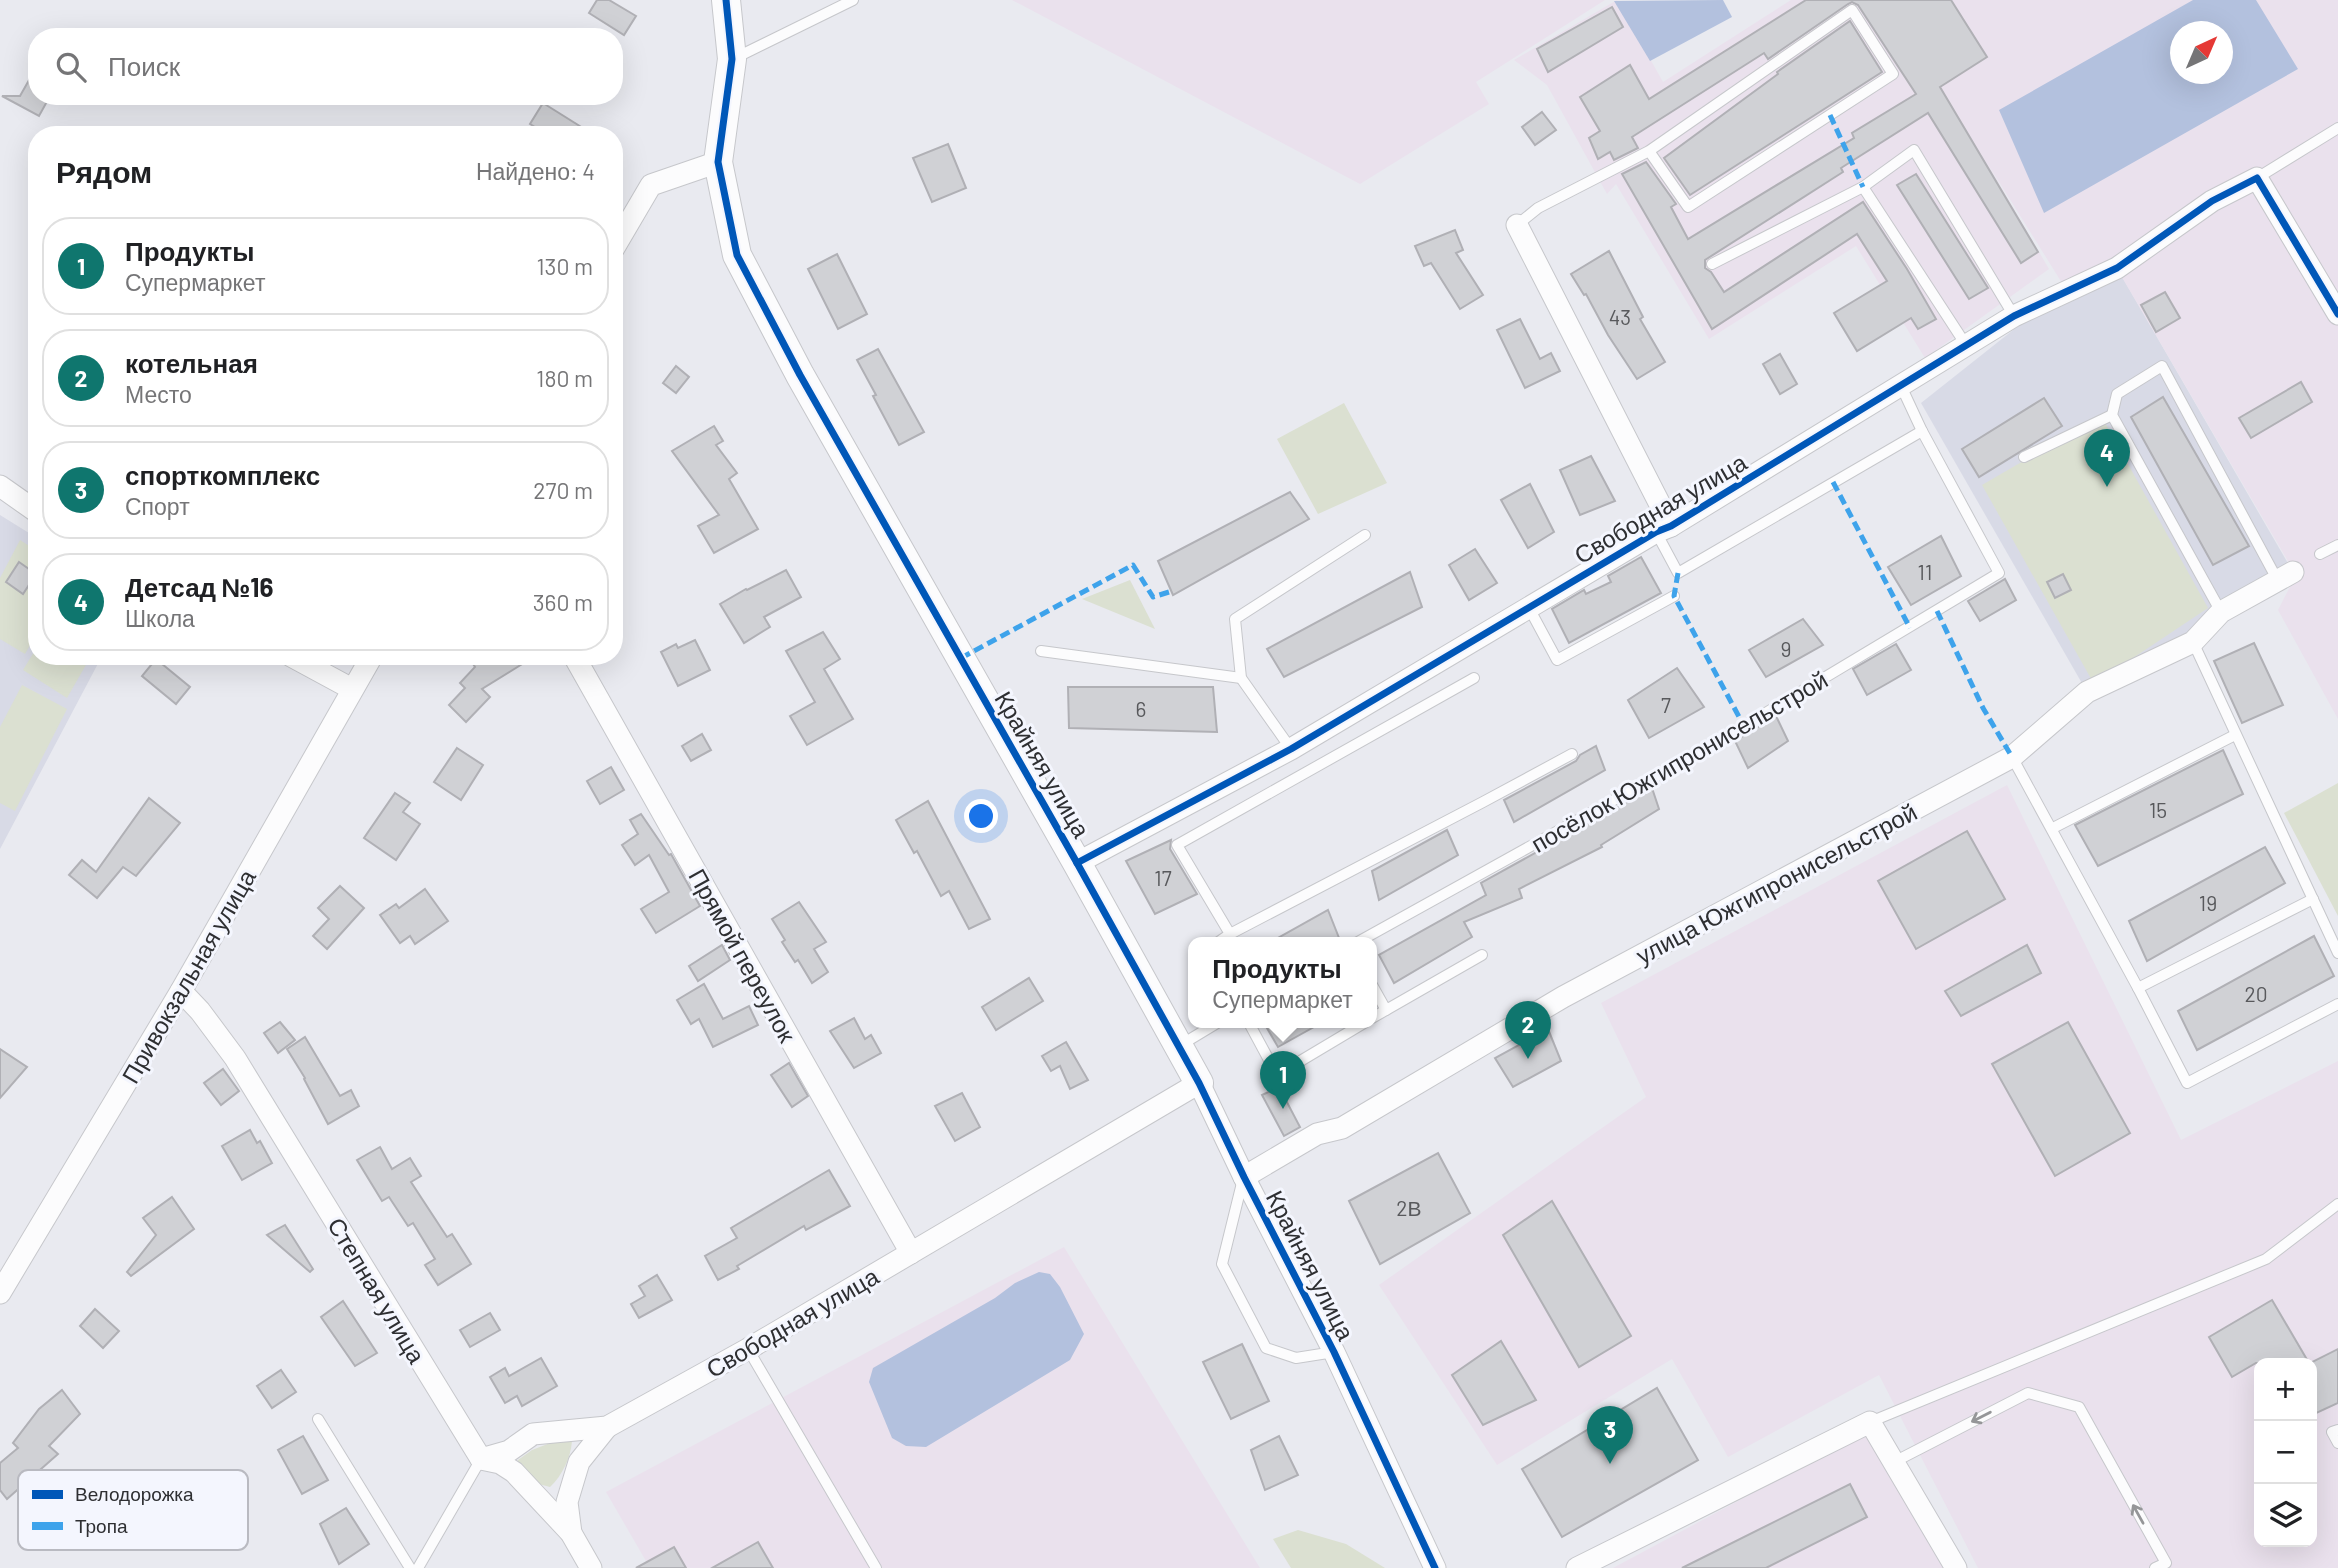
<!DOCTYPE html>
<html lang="ru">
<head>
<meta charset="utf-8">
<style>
	body { margin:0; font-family:Barlow,sans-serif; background:#f6f6f6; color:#202124 }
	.controls { position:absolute; right:21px; bottom:21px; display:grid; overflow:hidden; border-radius:14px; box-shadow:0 7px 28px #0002 }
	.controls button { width:63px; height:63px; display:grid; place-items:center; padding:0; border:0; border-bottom:2px solid #e0e0e0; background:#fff; color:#202124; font:35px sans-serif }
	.compass { position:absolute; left:2170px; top:21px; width:63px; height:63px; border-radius:50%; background:#fff; box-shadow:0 7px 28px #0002; rotate:44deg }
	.you { position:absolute; left:982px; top:817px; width:24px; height:24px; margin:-18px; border:5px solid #fff; border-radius:50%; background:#1a73e8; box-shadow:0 0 0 10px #1a73e833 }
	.badge { display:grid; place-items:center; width:46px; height:46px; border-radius:50%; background:#0f766e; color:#fff; font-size:23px; font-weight:700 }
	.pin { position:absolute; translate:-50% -58px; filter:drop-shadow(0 2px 4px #0008) }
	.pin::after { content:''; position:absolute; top:37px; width:24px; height:21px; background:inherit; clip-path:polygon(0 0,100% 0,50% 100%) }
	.popup { position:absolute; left:1188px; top:937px; width:189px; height:91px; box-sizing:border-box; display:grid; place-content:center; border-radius:14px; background:#fff; filter:drop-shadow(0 2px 5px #0005); font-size:23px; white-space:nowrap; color:#757577 }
	.popup b { font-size:26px; color:#202124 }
	.popup::after { content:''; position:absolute; left:50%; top:100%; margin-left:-14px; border:14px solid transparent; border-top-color:#fff }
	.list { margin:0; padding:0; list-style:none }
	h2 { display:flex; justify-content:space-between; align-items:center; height:91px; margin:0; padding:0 28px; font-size:30px }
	h2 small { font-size:23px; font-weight:400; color:#757577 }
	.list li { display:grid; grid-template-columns:46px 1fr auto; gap:21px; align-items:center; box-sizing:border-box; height:98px; margin:0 14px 14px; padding:0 14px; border:2px solid #e0e0e0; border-radius:28px }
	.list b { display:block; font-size:26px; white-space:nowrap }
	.list p { margin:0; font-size:23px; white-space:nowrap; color:#757577 }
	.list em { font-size:23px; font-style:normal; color:#757577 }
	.icon { flex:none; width:38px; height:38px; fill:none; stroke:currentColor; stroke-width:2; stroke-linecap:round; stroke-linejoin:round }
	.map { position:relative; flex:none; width:2338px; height:1568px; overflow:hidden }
	.search { position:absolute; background:#fff; box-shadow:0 7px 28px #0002; left:28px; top:28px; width:595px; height:77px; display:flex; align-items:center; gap:18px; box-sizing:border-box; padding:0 24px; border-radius:28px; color:#757577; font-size:26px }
	.panel { position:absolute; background:#fff; box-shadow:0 7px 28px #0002; left:28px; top:126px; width:595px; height:539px; border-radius:28px }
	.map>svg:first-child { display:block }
</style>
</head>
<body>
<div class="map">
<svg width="2338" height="1568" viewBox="0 0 2338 1568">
	<rect width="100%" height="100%" fill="#e9eaf0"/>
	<g fill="#d8dae6">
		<path d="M2117 268 2293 572 2087 692 1921 403 2065 289Z"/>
		<path d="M0 515 37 538V656H102L0 849Z"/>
	</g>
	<g fill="#eae1ed" fill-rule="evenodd">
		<path d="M1012 0H1605L1476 82 1489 104 1360 184Z"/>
		<path d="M1617 0 1663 82 1791 0H2338V719L2278 610 2296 575 2116 267 2062 283 1986 161 2049 269 1925 358 1856 246 1709 339 1616 184 1607 194 1547 85 1514 60ZM2180 32H2222V74H2180Z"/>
		<path d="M2007 785 2181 1140 2338 1061V1568H1978L1879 1375 1728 1457 1672 1359 1497 1465 1379 1285 1646 1097 1601 1003ZM2259 1363H2312V1542H2259Z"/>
		<path d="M1064 1247 1260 1568H650L606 1492Z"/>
		<path d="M1865 1433 1943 1568H1613Z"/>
	</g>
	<g fill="#dbe0d1">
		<path d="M1344 403 1387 483 1318 514 1277 439Z"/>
		<path d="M2104 421 2208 608 2094 684 1982 485 2085 425Z"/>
		<path d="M20 540 37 551V633L25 654 0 639V578Z"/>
		<path d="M1130 580 1155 629 1082 599Z"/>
		<path d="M37 647V656H91L67 698 23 670Z"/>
		<path d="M22 685 67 709 15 811 0 803V727Z"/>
		<path d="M2338 783V916L2284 813Z"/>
		<path d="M563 1438 572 1441C571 1457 562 1476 550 1487L535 1483 518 1467V1460L532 1450Z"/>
		<path d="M1298 1530 1346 1544 1385 1568H1291L1273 1539Z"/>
	</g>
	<g fill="#b3c1de" fill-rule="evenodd">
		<path d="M1723 0 1732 17 1650 61 1614 1Z"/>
		<path d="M2193 0H2256L2298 69 2044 213 1999 110ZM2180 32H2222V74H2180Z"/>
		<path d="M1039 1272 1050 1274 1060 1287 1084 1334 1070 1360 926 1447 906 1446 892 1438 869 1382 873 1368 995 1298 1015 1283Z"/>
	</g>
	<g fill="#d0d1d5" stroke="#b0b0b5" stroke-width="2">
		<path d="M597 0H609L636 16 624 35 589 13Z"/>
		<path d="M1806 0H1951L1987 57 1940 87 2038 252 2021 263 1928 113 1841 168 1843 172 1705 260V268L1711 272 1724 292 1863 202 1907 269 1936 319 1918 329 1911 318 1857 351 1834 313 1887 281 1857 234 1712 329 1622 174 1646 162 1676 204 1671 207 1688 239 1854 138 1852 133 1916 94 1858 5 1852 2 1848 4 1768 59 1764 53 1632 137 1638 148 1614 160 1610 152 1598 159 1589 138 1600 131 1580 97 1630 65 1649 99Z"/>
		<path d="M1612 7 1623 27 1548 72 1537 49Z"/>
		<path d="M1850 21 1882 72 1690 195 1664 158 1778 74 1777 72Z"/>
		<path d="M37 66V96H50L39 116 2 96H20Z"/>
		<path d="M543 103 594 135H548L530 124Z"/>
		<path d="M1542 112 1556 130 1535 145 1522 127Z"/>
		<path d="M948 144 966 188 932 202 913 158Z"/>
		<path d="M1916 174 1988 288 1969 299 1897 185Z"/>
		<path d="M1455 230 1463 250 1456 253 1483 295 1460 309 1431 263 1424 266 1415 246Z"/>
		<path d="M1609 251 1643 317 1640 319 1665 362 1637 379 1608 335 1586 294 1584 295 1571 274Z"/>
		<path d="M837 254 867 314 838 329 808 269Z"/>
		<path d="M2165 292 2180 318 2156 332 2141 305Z"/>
		<path d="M1520 319 1540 359 1551 353 1560 371 1525 388 1497 330Z"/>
		<path d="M878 349 924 432 899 445 873 396 876 395 857 360Z"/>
		<path d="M1780 354 1797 384 1780 394 1763 364Z"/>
		<path d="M676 366 689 377 676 393 663 383Z"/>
		<path d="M2301 382 2312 402 2251 438 2239 418Z"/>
		<path d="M2163 397 2249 546 2213 565 2131 417Z"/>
		<path d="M2044 398 2062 426 1979 477 1962 449Z"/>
		<path d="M714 426 723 441 716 445 737 473 729 479 758 529 714 553 698 526 719 515 672 451Z"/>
		<path d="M1591 456 1615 501 1580 515 1560 470Z"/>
		<path d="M1530 484 1554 532 1528 548 1501 500Z"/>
		<path d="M1290 492 1309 519 1173 595 1158 561Z"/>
		<path d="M1941 536 1961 576 1911 605 1888 567Z"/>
		<path d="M1475 549 1497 583 1469 600 1449 565Z"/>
		<path d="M1641 557 1661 593 1569 643 1552 609 1584 590 1586 594 1611 582 1608 576Z"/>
		<path d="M19 562 36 574 23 594 6 582Z"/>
		<path d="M786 570 801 597 764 617 770 627 744 643 720 604 746 589 747 590Z"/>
		<path d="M1410 572 1422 607 1284 677 1267 649Z"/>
		<path d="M2063 574 2071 590 2055 598 2047 582Z"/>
		<path d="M2005 579 2016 600 1980 621 1968 601Z"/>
		<path d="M1803 619 1823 645 1766 677 1749 650Z"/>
		<path d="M823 632 840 659 824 669 853 719 807 745 790 716 815 702 786 651Z"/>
		<path d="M695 640 710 670 678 686 661 652 676 644 678 648Z"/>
		<path d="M2254 643 2283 705 2242 723 2214 661Z"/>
		<path d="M1896 644 1911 670 1867 695 1853 669Z"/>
		<path d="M468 656H535L482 689 490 697 466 722 449 705 465 688 460 683 475 667Z"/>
		<path d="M156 659 190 687 176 704 142 676Z"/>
		<path d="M1677 668 1704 707 1649 738 1628 700Z"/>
		<path d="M1068 687H1213L1217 732 1069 728Z"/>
		<path d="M1776 716 1788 741 1748 768 1735 741Z"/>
		<path d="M702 734 711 750 691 761 682 746Z"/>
		<path d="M1596 746 1605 770 1514 822 1504 800 1576 761 1580 755Z"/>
		<path d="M457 748 483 765 461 800 434 782Z"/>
		<path d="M2223 750 2243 794 2098 866 2075 825Z"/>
		<path d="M611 767 624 790 600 804 587 781Z"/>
		<path d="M1652 788 1659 809 1601 845 1602 847 1519 889 1522 898 1464 922 1472 937 1394 983 1379 955 1486 895 1481 883Z"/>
		<path d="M395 793 410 803 403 812 420 824 396 860 364 838Z"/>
		<path d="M149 798 180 823 136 876 123 867 97 898 69 875 82 860 96 872Z"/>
		<path d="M928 801 990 919 969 929 949 891 941 896 917 851 914 853 896 820Z"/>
		<path d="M641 814 669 855 671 854 700 906 656 933 641 909 669 892 649 855 635 865 622 845 638 834 630 820Z"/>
		<path d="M1447 830 1458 855 1379 900 1372 871Z"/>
		<path d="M1967 831 2005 899 1916 949 1878 881Z"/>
		<path d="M1171 840 1170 849 1197 894 1155 914 1126 861Z"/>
		<path d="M2265 847 2285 883 2147 961 2129 921Z"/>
		<path d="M340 886 364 908 327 949 313 936 329 919 318 908Z"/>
		<path d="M425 889 448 921 415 944 410 936 400 943 380 915 396 904 399 908Z"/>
		<path d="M799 902 826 942 814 949 828 972 812 983 798 960 795 962 782 942 785 940 772 919Z"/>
		<path d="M1328 910 1341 943H1269Z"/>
		<path d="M2314 936 2334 976 2197 1050 2178 1011Z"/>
		<path d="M722 945 730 960 698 981 689 966Z"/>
		<path d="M2027 945 2041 973 1961 1016 1945 991Z"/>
		<path d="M1029 978 1043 1001 996 1030 982 1007Z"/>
		<path d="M704 984 723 1019 749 1006 758 1025 713 1047 699 1019 691 1024 677 1000Z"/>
		<path d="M854 1018 865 1039 871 1035 881 1053 854 1068 830 1031Z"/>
		<path d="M280 1022 295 1040 278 1053 264 1033Z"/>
		<path d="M2068 1022 2130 1133 2055 1176 1992 1064Z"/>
		<path d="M1264 1023H1321L1278 1047Z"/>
		<path d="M1548 1029 1561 1061 1513 1087 1495 1058Z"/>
		<path d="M305 1037 340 1096 351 1090 359 1106 328 1124 304 1079 305 1078 287 1049Z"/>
		<path d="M1066 1042 1088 1080 1070 1089 1060 1066 1051 1071 1042 1056Z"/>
		<path d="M0 1049 27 1067 0 1098Z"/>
		<path d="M789 1063 808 1096 792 1107 771 1075Z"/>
		<path d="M223 1069 239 1091 221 1105 204 1083Z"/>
		<path d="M1279 1087 1300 1127 1284 1136 1262 1095Z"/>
		<path d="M962 1093 980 1127 955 1141 935 1106Z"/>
		<path d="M250 1130 257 1143 260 1141 272 1163 242 1180 222 1146Z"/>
		<path d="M380 1147 392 1169 410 1158 421 1176 411 1182 447 1237 452 1234 471 1264 438 1285 425 1265 435 1259 413 1223 408 1226 389 1197 382 1201 357 1160Z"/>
		<path d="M1438 1153 1470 1213 1380 1264 1349 1201Z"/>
		<path d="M829 1170 850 1206 806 1230 804 1226 737 1266 739 1269 718 1280 705 1256 737 1238 731 1228Z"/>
		<path d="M172 1197 194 1229 131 1276 127 1272 156 1235 143 1218Z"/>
		<path d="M1552 1201 1631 1336 1579 1367 1503 1235Z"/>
		<path d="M285 1225 313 1269 310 1272 267 1235Z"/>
		<path d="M657 1275 672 1300 639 1318 631 1304 645 1296 639 1286Z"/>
		<path d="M2272 1300 2309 1363H2256L2232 1377 2209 1337Z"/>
		<path d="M343 1301 377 1353 355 1366 321 1317Z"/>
		<path d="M95 1309 119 1331 103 1348 80 1326Z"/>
		<path d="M490 1313 500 1330 470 1347 460 1330Z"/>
		<path d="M1501 1341 1536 1400 1483 1425 1452 1375Z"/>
		<path d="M1242 1344 1269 1401 1231 1419 1203 1362Z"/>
		<path d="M2338 1349V1403L2312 1415V1362Z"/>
		<path d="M541 1358 557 1386 522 1406 517 1396 505 1403 490 1377 505 1368 509 1376Z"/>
		<path d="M281 1370 296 1392 272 1408 257 1386Z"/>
		<path d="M1657 1388 1698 1460 1562 1537 1522 1469Z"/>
		<path d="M62 1390 80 1414 49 1446 58 1454 7 1499 0 1490V1463L18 1448 13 1443 39 1409Z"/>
		<path d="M303 1436 328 1480 302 1494 278 1450Z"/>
		<path d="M1279 1436 1298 1475 1265 1490 1251 1450Z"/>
		<path d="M1850 1484 1867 1517 1766 1568H1682Z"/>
		<path d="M346 1508 369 1544 339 1564 320 1524Z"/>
		<path d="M758 1542 773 1568H712Z"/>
		<path d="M674 1547 686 1568H636Z"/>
	</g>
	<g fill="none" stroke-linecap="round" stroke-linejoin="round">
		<g stroke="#c6c7cb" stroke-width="12">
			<g id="lane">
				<path d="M733 59 853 0"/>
				<path d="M2257 178 2338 128"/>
				<path d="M1863 187 1914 150 2014 316"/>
				<path d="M1517 225 1538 208 1649 151 1852 10 1893 74 1688 207 1649 151"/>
				<path d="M1712 264 1863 187 1966 345"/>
				<path d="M2024 457 2112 415"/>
				<path d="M1656 532 1678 573 1922 431"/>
				<path d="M2320 554 2338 545"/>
				<path d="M1529 608 1557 660 1674 596"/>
				<path d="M2221 612 2112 415 2117 394 2162 366 2278 581"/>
				<path d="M2193 642 2338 953"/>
				<path d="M1041 651 1241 678"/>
				<path d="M1291 749 1241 678 1235 619 1365 535"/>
				<path d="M2012 757 2138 988 2187 1083 2338 1004"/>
				<path d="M2053 828 2235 735"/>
				<path d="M1230 934 1483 802 1572 754"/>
				<path d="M1217 943 1230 934 1177 845 1474 678"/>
				<path d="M1356 943 1704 750 1999 573 1922 431 1901 386"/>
				<path d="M1372 985 1386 1010 1482 955"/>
				<path d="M2138 988 2313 899"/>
				<path d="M1372 1018 1386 1010"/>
				<path d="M1249 1023 1277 1075 1364 1023"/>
				<path d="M1179 1046 1217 1023"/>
				<path d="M1243 1179 1222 1264 1266 1348 1296 1358 1334 1352"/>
				<path d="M748 1349 876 1568"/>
				<path d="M318 1419 410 1568"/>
				<path d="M1870 1422 2266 1259 2338 1204"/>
				<path d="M2338 1430 2332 1432 2338 1443"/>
				<path d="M1892 1463 2028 1393 2079 1407 2166 1563 2155 1568"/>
				<path d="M418 1568 481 1459"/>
			</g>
		</g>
		<g stroke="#c6c7cb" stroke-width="23">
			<g id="street">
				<path d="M1517 225 1671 526"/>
				<path d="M614 248 651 185 718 162"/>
				<path d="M0 486 37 512"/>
				<path d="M291 656 352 689"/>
				<path d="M574 656 911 1253"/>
				<path d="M1077 863 1291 749 1656 532 1671 526 2014 316 2117 268 2212 201 2257 178 2338 314"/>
				<path d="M181 991 200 1011 235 1058 481 1459 500 1463 514 1472 571 1533 591 1568"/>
				<path d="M1244 1177 1317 1134 1342 1128 1563 997 2012 757 2087 692 2193 642 2221 612 2293 572"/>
				<path d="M0 1293 181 991 372 656"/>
				<path d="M481 1459 509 1451 533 1434 607 1427 748 1349 1199 1083 1244 1177 1334 1352 1435 1568"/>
				<path d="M571 1533 567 1502 579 1462 607 1427"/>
				<path d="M1577 1568 1870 1422 1956 1568"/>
			</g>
		</g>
		<g stroke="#c6c7cb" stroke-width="30">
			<path id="secondary" d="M726 0 732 59 718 162 737 255 800 375 1077 863 1199 1083"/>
		</g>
		<use href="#lane" stroke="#fcfcfd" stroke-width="10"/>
		<use href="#street" stroke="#fcfcfd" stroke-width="21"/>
		<use href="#secondary" stroke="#fcfcfd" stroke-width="28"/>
		<g stroke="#3ea3eb" stroke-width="5" stroke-dasharray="10 5" stroke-linecap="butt">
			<path d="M1830 115 1863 187"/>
			<path d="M1833 482 1910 628"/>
			<path d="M1678 573 1674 596 1744 726"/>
			<path d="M1937 611 1983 708 2012 757"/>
			<path d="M961 658 1133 565 1153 597 1169 592"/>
		</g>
		<g stroke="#f4f6fe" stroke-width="11">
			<g id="cycleway">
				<path d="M726 0 732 59 718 162 737 255 800 375 1077 863 1199 1083 1244 1177 1334 1352 1435 1568"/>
				<path d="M1077 863 1291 749 1656 532 1671 526 2014 316 2117 268 2212 201 2257 178 2338 314"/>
			</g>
		</g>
		<use href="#cycleway" stroke="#0057b8" stroke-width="7"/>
	</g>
	<defs><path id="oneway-shaft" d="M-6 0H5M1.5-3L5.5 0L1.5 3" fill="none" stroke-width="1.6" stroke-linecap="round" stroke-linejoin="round" transform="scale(1.75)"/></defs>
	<g stroke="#959698">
		<use href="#oneway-shaft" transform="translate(1981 1417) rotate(153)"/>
		<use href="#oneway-shaft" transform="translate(2138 1514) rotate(-119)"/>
	</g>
	<g text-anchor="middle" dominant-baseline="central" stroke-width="6" stroke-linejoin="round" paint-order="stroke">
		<g font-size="21" fill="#58595c">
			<text x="1620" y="316">43</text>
			<text x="1925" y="571">11</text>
			<text x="1786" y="648">9</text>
			<text x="1666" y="704">7</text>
			<text x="1141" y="708">6</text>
			<text x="2158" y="809">15</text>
			<text x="1163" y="877">17</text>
			<text x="2208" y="902">19</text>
			<text x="2256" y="993">20</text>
			<text x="1409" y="1207">2В</text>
		</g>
		<g font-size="24" fill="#2e2f32" stroke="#f4f6fe">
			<text transform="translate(1660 508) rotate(-30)">Свободная улица</text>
			<text transform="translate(1679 761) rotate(-30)">посёлок Южгипронисельстрой</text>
			<text transform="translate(1043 764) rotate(60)">Крайняя улица</text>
			<text transform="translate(1776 883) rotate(-28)">улица Южгипронисельстрой</text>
			<text transform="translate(743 955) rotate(61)">Прямой переулок</text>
			<text transform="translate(188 976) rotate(-60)">Привокзальная улица</text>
			<text transform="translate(1311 1265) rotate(63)">Крайняя улица</text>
			<text transform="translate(377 1290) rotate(59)">Степная улица</text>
			<text transform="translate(792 1322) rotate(-30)">Свободная улица</text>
		</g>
	</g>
	<rect x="18" y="1470" width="230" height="80" rx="10" fill="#f4f6fe" stroke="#b9bac1" stroke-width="2"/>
	<rect x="32" y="1490" width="31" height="9" fill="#0057b8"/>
	<rect x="32" y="1522" width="31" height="8" fill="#3ea3eb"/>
	<g font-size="19" fill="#2e2f32">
		<text x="75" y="1501">Велодорожка</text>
		<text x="75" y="1533">Тропа</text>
	</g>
</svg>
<div class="controls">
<button>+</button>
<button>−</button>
<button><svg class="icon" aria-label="layers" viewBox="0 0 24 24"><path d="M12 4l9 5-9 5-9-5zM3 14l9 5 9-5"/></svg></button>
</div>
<svg class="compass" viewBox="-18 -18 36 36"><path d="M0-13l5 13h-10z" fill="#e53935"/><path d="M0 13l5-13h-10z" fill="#757577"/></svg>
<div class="you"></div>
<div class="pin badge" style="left:1283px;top:1109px">1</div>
<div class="popup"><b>Продукты</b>Супермаркет</div>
<div class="pin badge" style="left:1528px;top:1059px">2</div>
<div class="pin badge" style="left:1610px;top:1464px">3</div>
<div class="pin badge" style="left:2107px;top:487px">4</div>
<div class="search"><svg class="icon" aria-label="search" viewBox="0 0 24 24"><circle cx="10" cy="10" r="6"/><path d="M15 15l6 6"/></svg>Поиск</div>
<section class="panel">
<h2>Рядом<small>Найдено: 4</small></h2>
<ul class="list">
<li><span class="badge">1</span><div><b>Продукты</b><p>Супермаркет</p></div><em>130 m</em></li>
<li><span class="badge">2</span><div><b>котельная</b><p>Место</p></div><em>180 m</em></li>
<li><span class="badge">3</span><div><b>спорткомплекс</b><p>Спорт</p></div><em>270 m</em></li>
<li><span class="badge">4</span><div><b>Детсад №16</b><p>Школа</p></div><em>360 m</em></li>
</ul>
</section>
</div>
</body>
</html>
